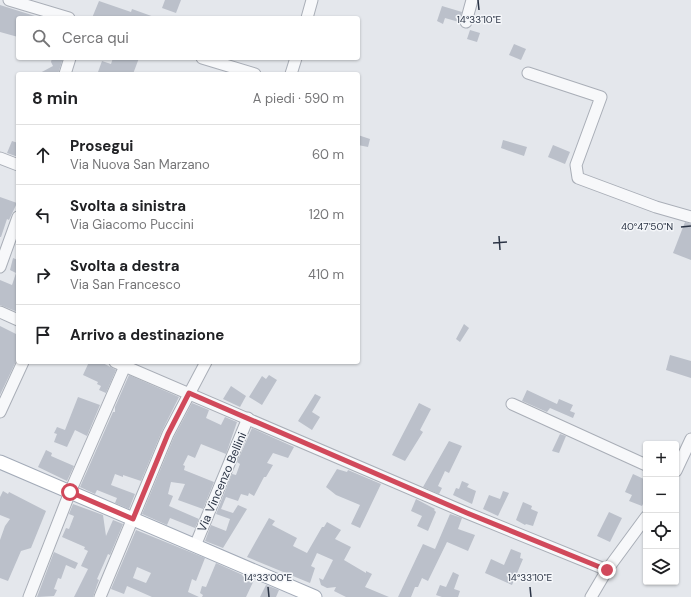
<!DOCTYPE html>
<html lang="it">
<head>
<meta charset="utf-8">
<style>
	body { margin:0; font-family:"DM Sans",sans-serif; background:#f6f6f6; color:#202124 }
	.controls { position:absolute; right:12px; bottom:12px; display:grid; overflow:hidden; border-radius:4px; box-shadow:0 1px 3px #0004 }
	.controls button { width:36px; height:36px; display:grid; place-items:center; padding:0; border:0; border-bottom:1px solid #e0e0e0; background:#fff; color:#202124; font:20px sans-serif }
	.stop { position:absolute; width:12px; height:12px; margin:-9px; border:3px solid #d1495b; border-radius:50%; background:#fff }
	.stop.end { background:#d1495b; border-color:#fff; box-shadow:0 1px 4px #0008 }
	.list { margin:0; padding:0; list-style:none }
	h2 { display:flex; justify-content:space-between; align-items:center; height:52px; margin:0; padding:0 16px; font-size:17px }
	h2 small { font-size:13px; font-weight:400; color:#757577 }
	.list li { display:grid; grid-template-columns:26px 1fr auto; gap:12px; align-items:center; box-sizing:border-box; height:60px; padding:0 16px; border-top:1px solid #e0e0e0 }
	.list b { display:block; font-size:15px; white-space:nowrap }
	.list p { margin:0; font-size:13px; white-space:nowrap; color:#757577 }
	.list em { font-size:13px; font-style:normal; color:#757577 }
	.icon { flex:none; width:22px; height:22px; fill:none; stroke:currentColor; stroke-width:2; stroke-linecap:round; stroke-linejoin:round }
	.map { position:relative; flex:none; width:691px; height:597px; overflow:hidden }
	.search { position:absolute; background:#fff; box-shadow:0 1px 3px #0004; left:16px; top:16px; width:344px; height:44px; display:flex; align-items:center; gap:10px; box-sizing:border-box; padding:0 14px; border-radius:4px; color:#757577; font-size:15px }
	.panel { position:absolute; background:#fff; box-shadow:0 1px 3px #0004; left:16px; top:72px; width:344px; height:292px; border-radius:4px }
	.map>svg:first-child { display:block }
</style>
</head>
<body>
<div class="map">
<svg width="691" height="597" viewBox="0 0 691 597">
	<rect width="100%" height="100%" fill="#e4e7ec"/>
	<g fill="#bbc0ca" fill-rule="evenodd">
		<path d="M165 0H181L176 13 162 8Z"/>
		<path d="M99 1 131 12 132 9 157 18H92Z"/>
		<path d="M0 5 38 17V18H18V37L0 32Z"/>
		<path d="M442 6 462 12 459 22 445 18 443 24 437 21Z"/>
		<path d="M470 30 480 33 477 42 467 39Z"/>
		<path d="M514 44 526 49 521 60 509 55Z"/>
		<path d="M52 58H63L58 74H38L53 66 51 62Z"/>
		<path d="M113 58H139L133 74 98 72 102 61 111 64Z"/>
		<path d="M358 135 370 139 368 147 358 145Z"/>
		<path d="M503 140 527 147 524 156 501 148Z"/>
		<path d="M12 141 18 143V157L7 153Z"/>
		<path d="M553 145 570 152 565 164 548 157Z"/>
		<path d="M0 197 17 203 9 220 7 219 1 237H0Z"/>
		<path d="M685 222 691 224V260L673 253Z"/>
		<path d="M13 258 18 260V312L0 305V280L12 285 16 273 10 270Z"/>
		<path d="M464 324 469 328 460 342 456 339Z"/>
		<path d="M0 326 18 335V357L0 395Z"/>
		<path d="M670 355 691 361V378L666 370Z"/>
		<path d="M89 362H101L116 370 106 393 99 390 101 386 97 384 98 382 83 375Z"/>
		<path d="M129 375 179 397 162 431 141 481 123 475V477L115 474 111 485 135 494 129 509 115 503 117 498 97 490 95 494 80 487 113 412H115V407Z"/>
		<path d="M269 375 277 380 262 405 249 397 262 376 266 379Z"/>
		<path d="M231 386 246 396 240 407 223 399Z"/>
		<path d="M527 390 557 404 559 399 573 405 570 411 575 413 573 418 550 408 547 412 522 401Z"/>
		<path d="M315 394 321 397 312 412 320 417 312 430 298 421Z"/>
		<path d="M78 397 100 405 87 436 75 430 67 447 54 442 57 434 54 433 57 427 65 430Z"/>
		<path d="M192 403 209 410 206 418 221 425 225 417 237 422 226 454 201 444 195 458 188 455 183 465 185 466 184 470 214 482 203 509 178 500 185 484 171 482 168 494 173 496 169 506 199 519 195 528 170 518 167 525 142 514 174 437Z"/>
		<path d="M419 403 431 409 420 430 423 432 405 461 392 455Z"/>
		<path d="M252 428 294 447 288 458 273 453 267 463 273 465 266 477H264L254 496 249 493 248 496 241 494 238 501 226 497 221 509 233 513 238 505 247 509 223 548 205 541 211 525 226 531 230 519 216 514 232 474 236 475 240 464 237 462Z"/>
		<path d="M560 434 566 436 559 453 552 451Z"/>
		<path d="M449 441 462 446 449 473 445 471 438 486 442 488 439 494 423 487Z"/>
		<path d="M46 450 52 453 51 456 74 466 67 481 38 467Z"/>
		<path d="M337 469 347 472 348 470 381 484 360 528 351 524 360 505 336 495 326 487Z"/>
		<path d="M633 474 646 480V498L642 506 629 501 632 495 625 492Z"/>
		<path d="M462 481 469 484 467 487 476 491 472 504 453 495 456 488 459 489Z"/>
		<path d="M3 491 8 494 9 492 46 511 31 548 21 551 8 581 0 578V540L5 526 10 519 0 515V497Z"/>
		<path d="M503 491 509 493 498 516 483 509 489 495 500 499Z"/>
		<path d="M416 499 435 509 434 510 436 512 428 531 417 526 422 516 411 511Z"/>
		<path d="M523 502 532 506 531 509 538 512 533 526 526 524 525 525 516 520Z"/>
		<path d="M73 504 103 515 106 536 113 520 123 524 110 555 108 554 97 579 99 580 97 585 93 597H74L88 569 81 566 88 551 84 549 85 547 62 537 66 528 69 529 74 516 69 514Z"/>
		<path d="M609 512 622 518 610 542 597 536Z"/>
		<path d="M450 514 462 518 458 529 475 535 468 551 447 542 428 581 422 578 418 587H415L411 597H398L423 544 435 549Z"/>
		<path d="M269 518 275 521 272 525 297 538 293 546 307 553 322 527H324L327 522 341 530 335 539 351 547 344 560 366 573V571L372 574 365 587 389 597H346L334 591 336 587 327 588 321 585 319 578 323 580 333 560 317 553 311 566 315 568 310 583 247 557Z"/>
		<path d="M136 530 205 558 196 581 192 579 188 592 199 597H152L127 586 124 594 111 589ZM137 567 151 573 146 583 133 578Z"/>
		<path d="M511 549 521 553 520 558 523 559 512 585 485 573 491 559 504 565Z"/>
		<path d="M54 552 78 563 75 569 66 565 61 579 58 578 54 589 57 590 54 596 37 597Z"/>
		<path d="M216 563 254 580 246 597H202L203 595 200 593 202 586 206 587Z"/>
		<path d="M453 572 459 575 454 589 460 591 458 597H442L436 595 440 585 446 587Z"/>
		<path d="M266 585 279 590 276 597H260Z"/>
	</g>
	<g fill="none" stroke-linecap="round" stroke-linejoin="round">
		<g stroke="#a9aeb7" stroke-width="13">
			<g id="minor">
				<path d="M9 0 69 18"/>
				<path d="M307 18 312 0"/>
				<path d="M466 22 472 0"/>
				<path d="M202 58 255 74"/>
				<path d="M528 73 601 97 576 165 578 178 656 207 691 217"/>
				<path d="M65 74 70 58"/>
				<path d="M291 74 296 58"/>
				<path d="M0 158 18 165"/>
				<path d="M0 267 18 217"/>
				<path d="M0 312 18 320"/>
				<path d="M115 362 467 513 607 570"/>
				<path d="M512 404 646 465"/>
				<path d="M0 412 23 362"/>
				<path d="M676 471 691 439"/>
				<path d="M195 546 248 418"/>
				<path d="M29 597 70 492 125 366"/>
				<path d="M100 597 168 434 206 362"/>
				<path d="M591 597 607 570 646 517"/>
			</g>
		</g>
		<g stroke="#a3abb8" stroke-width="15">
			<path id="major" d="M0 462 315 597"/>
		</g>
		<use href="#minor" stroke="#f7f8fa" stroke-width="11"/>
		<use href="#major" stroke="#fff" stroke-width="13"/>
	</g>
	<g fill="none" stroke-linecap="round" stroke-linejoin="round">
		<path stroke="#d1495b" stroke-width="5" d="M70 492 133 519 168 434 189 393 467 513 607 570"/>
	</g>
	<path fill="none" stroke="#2b3445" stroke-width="1.5" d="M478 0 479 10M681 227 691 226M499 236 500 250M493 243 507 242M268 587 269 597M530 587 531 597"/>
	<g text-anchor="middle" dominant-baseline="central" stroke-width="3" stroke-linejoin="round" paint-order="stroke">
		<g font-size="12" fill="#2b3445" stroke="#f4f6f9">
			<text transform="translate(222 482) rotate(-67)">Via Vincenzo Bellini</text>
		</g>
	</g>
	<g font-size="10" text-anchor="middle" fill="#2b3445" stroke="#f4f6f9" stroke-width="3" stroke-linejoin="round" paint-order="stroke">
		<text x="479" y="23">14°33'10"E</text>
		<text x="647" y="230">40°47'50"N</text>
		<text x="268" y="581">14°33'00"E</text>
		<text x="530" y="581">14°33'10"E</text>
	</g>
</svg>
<div class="controls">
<button>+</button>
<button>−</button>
<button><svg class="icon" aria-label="locate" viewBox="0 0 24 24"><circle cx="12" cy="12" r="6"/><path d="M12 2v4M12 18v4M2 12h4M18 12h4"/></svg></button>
<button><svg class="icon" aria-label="layers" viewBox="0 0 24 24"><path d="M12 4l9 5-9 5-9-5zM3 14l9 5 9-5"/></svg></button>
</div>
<div class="stop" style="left:70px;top:492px"></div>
<div class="stop end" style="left:607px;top:570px"></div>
<div class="search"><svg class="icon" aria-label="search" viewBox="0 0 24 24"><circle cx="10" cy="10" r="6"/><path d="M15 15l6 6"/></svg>Cerca qui</div>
<section class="panel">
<h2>8 min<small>A piedi · 590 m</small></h2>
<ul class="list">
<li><svg class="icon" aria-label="ahead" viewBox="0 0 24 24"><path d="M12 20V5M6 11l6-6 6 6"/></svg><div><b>Prosegui</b><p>Via Nuova San Marzano</p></div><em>60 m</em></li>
<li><svg class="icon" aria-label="left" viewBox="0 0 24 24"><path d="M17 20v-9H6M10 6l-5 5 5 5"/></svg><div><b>Svolta a sinistra</b><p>Via Giacomo Puccini</p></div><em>120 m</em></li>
<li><svg class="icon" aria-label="right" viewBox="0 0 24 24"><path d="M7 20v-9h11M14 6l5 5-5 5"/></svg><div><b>Svolta a destra</b><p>Via San Francesco</p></div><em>410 m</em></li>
<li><svg class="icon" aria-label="arrive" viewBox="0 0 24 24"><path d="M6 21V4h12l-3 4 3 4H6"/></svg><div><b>Arrivo a destinazione</b></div></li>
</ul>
</section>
</div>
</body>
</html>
